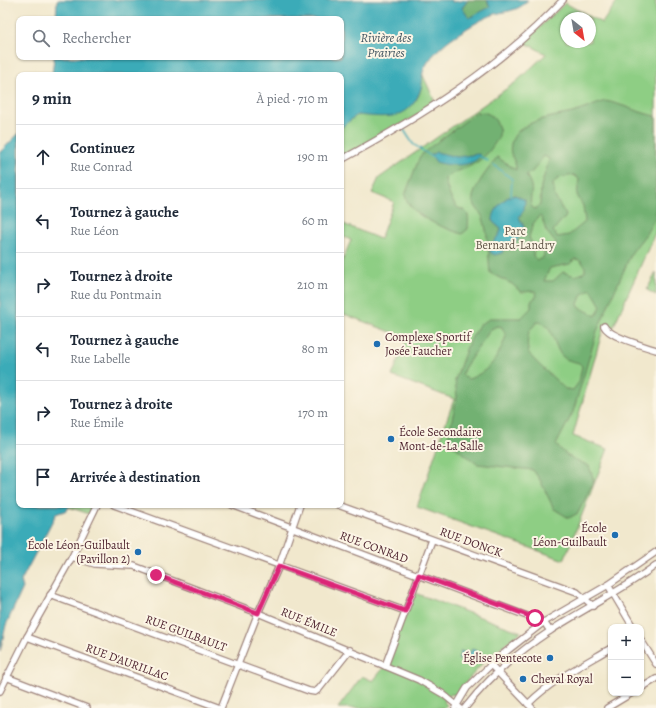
<!DOCTYPE html>
<html lang="fr">
<head>
<meta charset="utf-8">
<style>
	body { margin:0; font-family:Alegreya,serif; background:#f2f2f3; color:#1f2937 }
	.controls { position:absolute; right:12px; bottom:12px; display:grid; overflow:hidden; border-radius:8px; box-shadow:0 1px 3px #0004 }
	.controls button { width:36px; height:36px; display:grid; place-items:center; padding:0; border:0; border-bottom:1px solid #e0e1e3; background:#fff; color:#1f2937; font:20px sans-serif }
	.compass { position:absolute; left:560px; top:12px; width:36px; height:36px; border-radius:50%; background:#fff; box-shadow:0 1px 3px #0004; rotate:149deg }
	.stop { position:absolute; width:12px; height:12px; margin:-9px; border:3px solid #db2777; border-radius:50%; background:#fff }
	.stop.end { background:#db2777; border-color:#fff; box-shadow:0 1px 4px #0008 }
	.list { margin:0; padding:0; list-style:none }
	h2 { display:flex; justify-content:space-between; align-items:center; height:52px; margin:0; padding:0 16px; font-size:17px }
	h2 small { font-size:13px; font-weight:400; color:#747a83 }
	.list li { display:grid; grid-template-columns:26px 1fr auto; gap:12px; align-items:center; box-sizing:border-box; height:64px; padding:0 16px; border-top:1px solid #e0e1e3 }
	.list b { display:block; font-size:15px; white-space:nowrap }
	.list p { margin:0; font-size:13px; white-space:nowrap; color:#747a83 }
	.list em { font-size:13px; font-style:normal; color:#747a83 }
	.icon { flex:none; width:22px; height:22px; fill:none; stroke:currentColor; stroke-width:2; stroke-linecap:round; stroke-linejoin:round }
	.map { position:relative; flex:none; width:656px; height:708px; overflow:hidden }
	.search { position:absolute; background:#fff; box-shadow:0 1px 3px #0004; left:16px; top:16px; width:328px; height:44px; display:flex; align-items:center; gap:10px; box-sizing:border-box; padding:0 14px; border-radius:8px; color:#747a83; font-size:15px }
	.panel { position:absolute; background:#fff; box-shadow:0 1px 3px #0004; left:16px; top:72px; width:328px; height:436px; border-radius:8px }
	.map>svg:first-child { display:block }
</style>
</head>
<body>
<div class="map">
<svg width="656" height="708" viewBox="0 0 656 708">
	<rect width="100%" height="100%" fill="#fcf5e5"/>
	<filter id="ink" filterUnits="userSpaceOnUse"><feTurbulence type="fractalNoise" baseFrequency=".025" numOctaves="2"/><feDisplacementMap in="SourceGraphic" scale="8" xChannelSelector="R" yChannelSelector="G"/><feConvolveMatrix kernelMatrix="1 2 1 2 8 2 1 2 1" color-interpolation-filters="sRGB"/></filter>
	<filter id="wash" filterUnits="userSpaceOnUse"><feTurbulence type="fractalNoise" baseFrequency=".012" numOctaves="4" result="noise"/><feDisplacementMap in="SourceGraphic" scale="16" xChannelSelector="R" yChannelSelector="G"/><feGaussianBlur stdDeviation="0.9" result="paint"/><feColorMatrix in="noise" values="0 0 0 0 0 0 0 0 0 0 0 0 0 0 0 0 0 1.4 0 .05"/><feComposite in="paint" operator="in"/></filter>
	<g filter="url(#wash)">
		<rect width="100%" height="100%" fill="#f1e8cd"/>
		<g fill="#8ece84" stroke="#6c7658" fill-rule="evenodd">
			<path d="M618 0H656V231L612 330 604 326 601 336 573 436 608 449 564 560 417 507 454 399 392 376 407 338 341 313V264L351 240 341 236V223L380 239 394 202 372 193 379 178 516 82 546 54 524 42 565 3 602 23ZM566 18H590V42H566Z"/>
			<path d="M422 73 436 104 341 159V127C346 124 351 117 356 116 362 114 372 116 378 116 406 117 424 102 422 73Z"/>
			<path d="M656 272V295L647 290Z"/>
			<path d="M70 505H97L92 515 69 507Z"/>
			<path d="M412 592 521 632 488 657 455 695 451 694 444 702 447 705 445 708H338L362 676 373 681 385 666Z"/>
		</g>
		<g fill="#72b172" stroke="#5e684e" fill-rule="evenodd">
			<path d="M468 0H487L490 7 469 19 462 8Z"/>
			<path d="M605 101C623 104 638 113 656 116V216L646 234 632 252 597 331 573 412 556 445 568 456 589 466 594 481 578 513 569 518 554 509 540 480 533 470 477 464 449 442V433L457 397 455 380 468 344 479 325 491 318H521L531 308V301L537 296 535 291 521 292 512 284 490 273C488 254 489 237 483 218 481 212 471 204 473 197 476 183 489 169 497 157L516 170C517 161 508 156 511 144 516 120 554 117 572 113 583 110 594 105 605 101ZM544 156 548 158 549 160 541 186 540 205 535 209 531 206C529 191 536 191 526 175L532 172ZM574 175 579 179 577 195 583 206 585 222 569 235 557 237 553 231 561 221 565 218 566 215 555 197 553 183 559 178ZM515 195 524 210 519 217 524 227 517 240 506 243 504 248H490L500 233 501 229 493 222C494 211 502 197 515 195ZM539 216 542 218 546 231 556 243 554 247 545 249 543 258 537 260 533 256 534 248 529 237 533 224ZM575 259 580 260 585 266V272L575 276 563 272 553 281H544L550 268 570 264ZM591 289 601 306 596 316 579 307 578 304 582 294ZM537 322C553 322 553 346 562 356 567 361 573 361 579 363L582 366 579 382 573 390 565 389C557 380 533 361 529 353 526 346 528 338 529 331ZM497 326 502 327 506 336C498 358 491 370 469 379L464 377 462 374 465 367 491 329Z"/>
			<path d="M483 112C491 114 495 118 498 126 501 132 499 138 495 143 487 156 476 165 461 170 454 173 451 173 445 179 447 188 450 199 456 206 460 210 467 209 468 216 469 219 468 225 468 229L462 234C444 228 409 216 405 195L420 156 429 148 476 113Z"/>
		</g>
		<g fill="#3babb8" stroke="#426572">
			<path d="M57 0H452V2L468 0 462 8 469 18 490 7 487 0H528C518 13 504 10 490 16 478 21 466 29 455 36 444 43 427 59 423 72 422 75 423 80 422 84 420 95 413 108 402 113 392 119 368 116 357 115L341 128V75H52L54 57H341V19H56Z"/>
			<path d="M19 133V505H70L67 510 56 514 21 581 23 588 6 625 0 652V152Z"/>
			<path d="M436 152 457 157 478 154 480 155C474 168 447 166 436 162L431 155Z"/>
			<path d="M515 195 525 200 524 210 519 217 524 227 517 241 506 243 502 253 495 255 491 253 489 248 500 233 501 229 493 222C492 211 504 196 515 195Z"/>
			<path d="M472 649 478 651 472 665 458 659 461 651 469 654Z"/>
		</g>
		<g fill="none" stroke-linecap="round" stroke-linejoin="round">
			<g stroke="#3babb8" stroke-width="1.5">
				<path d="M404 130 413 144 432 157"/>
				<path d="M479 156 488 161"/>
				<path d="M494 165 512 179 511 196"/>
			</g>
		</g>
	</g>
	<g filter="url(#ink)">
		<g fill="none" stroke-linecap="round" stroke-linejoin="round">
			<g stroke="#9e847c" stroke-width="8">
				<g id="minor">
					<path d="M341 160C422 116 500 67 563 0"/>
					<path d="M604 326C609 337 644 346 656 350"/>
					<path d="M114 505 405 611"/>
					<path d="M232 505 535 619 544 622 550 631"/>
					<path d="M338 505 577 592 593 606"/>
					<path d="M72 557 95 564 134 566 258 613 419 680 443 694 460 708"/>
					<path d="M608 585 633 627"/>
					<path d="M50 595 309 691 315 692 319 689 350 650"/>
					<path d="M27 637 220 708"/>
					<path d="M641 640 656 664"/>
					<path d="M490 664 532 708"/>
					<path d="M385 666 432 540"/>
					<path d="M6 677 87 708"/>
					<path d="M641 688 656 679"/>
					<path d="M0 691 27 637 72 557 97 505"/>
					<path d="M528 704C552 680 582 665 611 648"/>
					<path d="M221 708 258 613 279 566 300 505"/>
					<path d="M455 708 467 688 498 658 544 622 608 585 656 552"/>
					<path d="M465 708C489 677 518 652 550 631 585 608 623 590 656 565"/>
					<path d="M607 708 632 693"/>
				</g>
			</g>
			<use href="#minor" stroke="#fff" stroke-width="5.5"/>
		</g>
	</g>
	<g fill="none" stroke-linecap="round" stroke-linejoin="round" filter="url(#ink)">
		<path stroke="#db2777" stroke-width="5" d="M156 575 258 613 279 566 405 611 419 575 535 618"/>
	</g>
	<g fill="#1f6fb2" stroke="#fcf5e5" stroke-width="1.5">
		<circle cx="377" cy="344" r="4"/>
		<circle cx="391" cy="439" r="4"/>
		<circle cx="615" cy="535" r="4"/>
		<circle cx="138" cy="552" r="4"/>
		<circle cx="550" cy="658" r="4"/>
		<circle cx="523" cy="679" r="4"/>
	</g>
	<g text-anchor="middle" dominant-baseline="central" stroke-width="4" stroke-linejoin="round" paint-order="stroke">
		<g font-size="12" fill="#5e5446" stroke="#fcf5e5">
			<text x="515" y="231">Parc<tspan x="515" dy="14">Bernard-Landry</tspan></text>
		</g>
		<g font-size="12" fill="#4a1f2b" stroke="#fcf5e5" text-anchor="start">
			<text x="385" y="337">Complexe Sportif<tspan x="385" dy="14">Josée Faucher</tspan></text>
			<text x="399" y="432">École Secondaire<tspan x="399" dy="14">Mont-de-La Salle</tspan></text>
			<text x="607" y="528" text-anchor="end">École<tspan x="607" dy="14">Léon-Guilbault</tspan></text>
			<text x="130" y="545" text-anchor="end">École Léon-Guilbault<tspan x="130" dy="14">(Pavillon 2)</tspan></text>
			<text x="542" y="658" text-anchor="end">Église Pentecote</text>
			<text x="531" y="679">Cheval Royal</text>
		</g>
		<g font-size="12" fill="#4a1f2b" stroke="#fcf5e5">
			<text transform="translate(471 542) rotate(20)">RUE DONCK</text>
			<text transform="translate(374 547) rotate(20)">RUE CONRAD</text>
			<text transform="translate(309 622) rotate(22)">RUE ÉMILE</text>
			<text transform="translate(186 633) rotate(20)">RUE GUILBAULT</text>
			<text transform="translate(127 662) rotate(20)">RUE D'AURILLAC</text>
		</g>
		<g font-size="13" font-style="italic" fill="#445763" stroke="#fcf5e5">
			<text x="386" y="37">Rivière des<tspan x="386" dy="15">Prairies</tspan></text>
		</g>
	</g>
</svg>
<div class="controls">
<button>+</button>
<button>−</button>
</div>
<svg class="compass" viewBox="-18 -18 36 36"><path d="M0-13l5 13h-10z" fill="#e53935"/><path d="M0 13l5-13h-10z" fill="#747a83"/></svg>
<div class="stop" style="left:535px;top:618px"></div>
<div class="stop end" style="left:156px;top:575px"></div>
<div class="search"><svg class="icon" aria-label="search" viewBox="0 0 24 24"><circle cx="10" cy="10" r="6"/><path d="M15 15l6 6"/></svg>Rechercher</div>
<section class="panel">
<h2>9 min<small>À pied · 710 m</small></h2>
<ul class="list">
<li><svg class="icon" aria-label="ahead" viewBox="0 0 24 24"><path d="M12 20V5M6 11l6-6 6 6"/></svg><div><b>Continuez</b><p>Rue Conrad</p></div><em>190 m</em></li>
<li><svg class="icon" aria-label="left" viewBox="0 0 24 24"><path d="M17 20v-9H6M10 6l-5 5 5 5"/></svg><div><b>Tournez à gauche</b><p>Rue Léon</p></div><em>60 m</em></li>
<li><svg class="icon" aria-label="right" viewBox="0 0 24 24"><path d="M7 20v-9h11M14 6l5 5-5 5"/></svg><div><b>Tournez à droite</b><p>Rue du Pontmain</p></div><em>210 m</em></li>
<li><svg class="icon" aria-label="left" viewBox="0 0 24 24"><path d="M17 20v-9H6M10 6l-5 5 5 5"/></svg><div><b>Tournez à gauche</b><p>Rue Labelle</p></div><em>80 m</em></li>
<li><svg class="icon" aria-label="right" viewBox="0 0 24 24"><path d="M7 20v-9h11M14 6l5 5-5 5"/></svg><div><b>Tournez à droite</b><p>Rue Émile</p></div><em>170 m</em></li>
<li><svg class="icon" aria-label="arrive" viewBox="0 0 24 24"><path d="M6 21V4h12l-3 4 3 4H6"/></svg><div><b>Arrivée à destination</b></div></li>
</ul>
</section>
</div>
</body>
</html>
